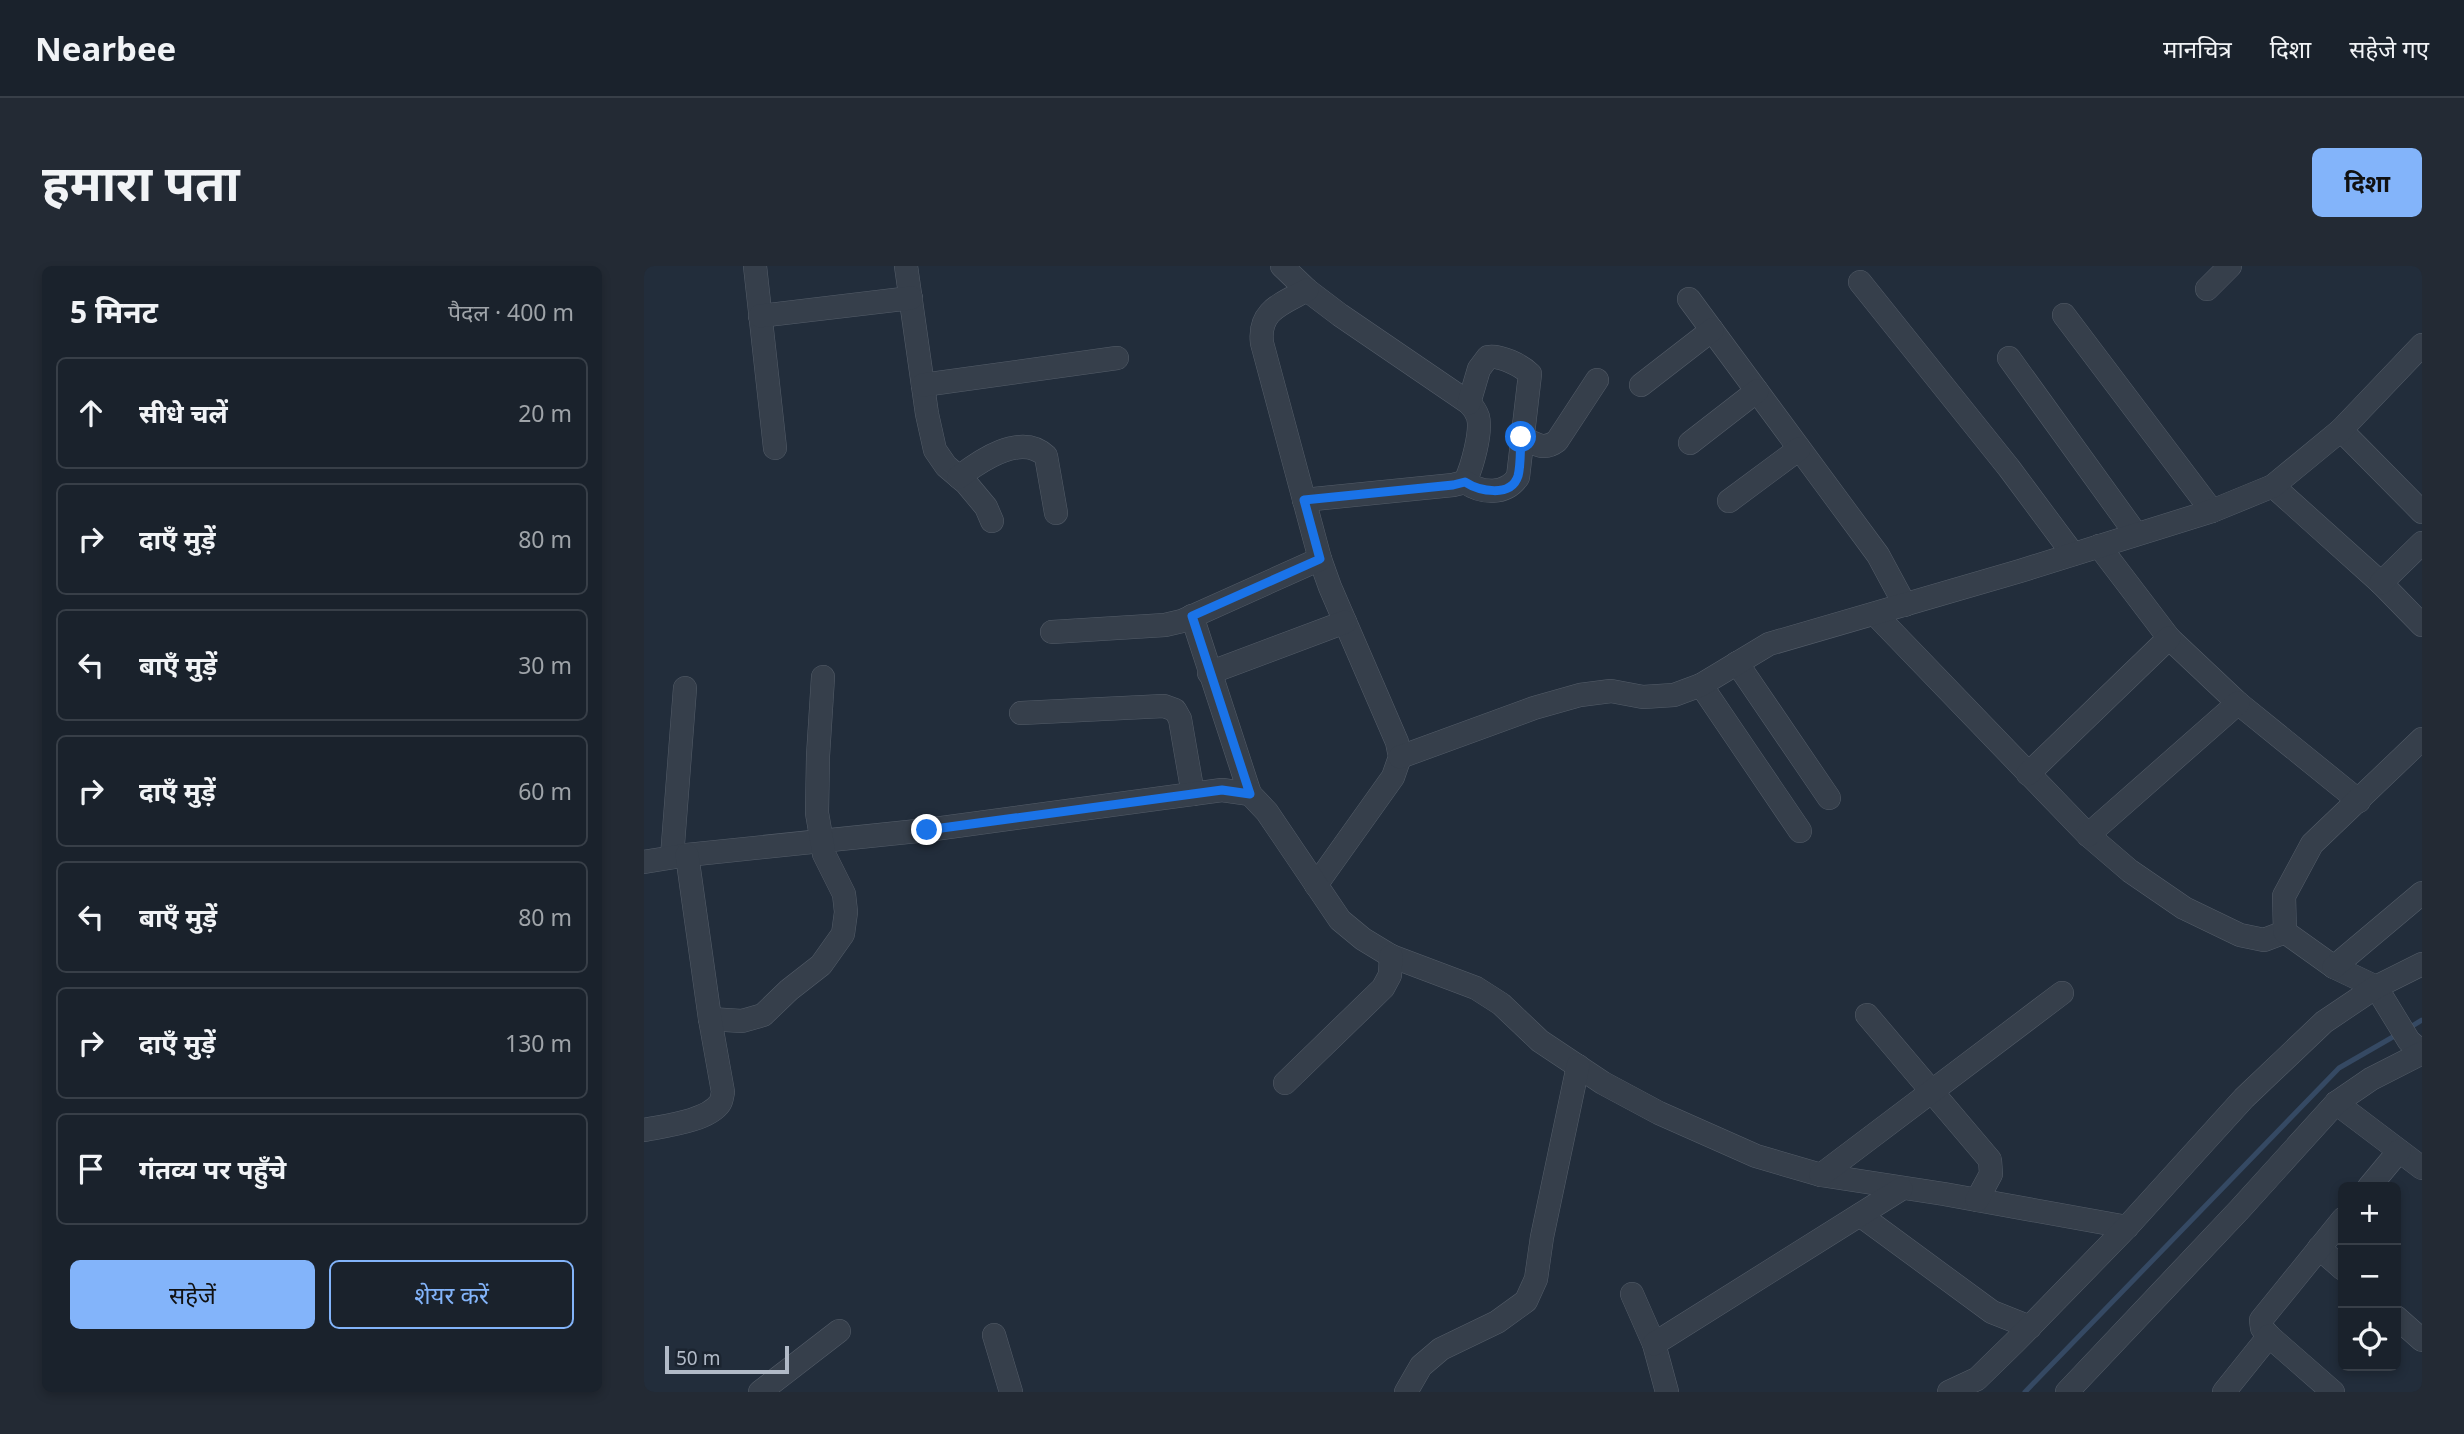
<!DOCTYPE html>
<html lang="hi">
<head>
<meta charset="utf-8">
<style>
	body { margin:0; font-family:"Noto Sans","Noto Sans Devanagari",sans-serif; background:#232a34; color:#f1f3f6 }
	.controls { position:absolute; right:21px; bottom:21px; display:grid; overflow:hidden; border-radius:10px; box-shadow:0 4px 10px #0003 }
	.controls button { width:63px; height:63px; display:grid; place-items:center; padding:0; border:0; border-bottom:2px solid #383f48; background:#1a222c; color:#f1f3f6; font:35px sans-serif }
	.scale { position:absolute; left:21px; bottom:18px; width:124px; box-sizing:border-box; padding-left:7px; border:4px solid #b1bac7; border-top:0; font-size:19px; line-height:24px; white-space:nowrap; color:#b1bac7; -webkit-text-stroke:5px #1b2430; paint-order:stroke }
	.stop { position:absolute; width:21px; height:21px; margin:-16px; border:5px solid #1a73e8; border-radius:50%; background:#fff }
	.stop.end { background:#1a73e8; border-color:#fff; box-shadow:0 2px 7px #0008 }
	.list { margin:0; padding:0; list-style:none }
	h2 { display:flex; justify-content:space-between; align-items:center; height:91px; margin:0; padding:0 28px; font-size:30px }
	h2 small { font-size:23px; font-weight:400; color:#9fa4a9 }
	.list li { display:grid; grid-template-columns:46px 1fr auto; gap:21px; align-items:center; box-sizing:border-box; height:112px; margin:0 14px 14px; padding:0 14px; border:2px solid #383f48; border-radius:10px }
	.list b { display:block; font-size:26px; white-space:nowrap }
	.list em { font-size:23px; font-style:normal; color:#9fa4a9 }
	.actions { display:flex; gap:14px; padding:21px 28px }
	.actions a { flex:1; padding:16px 0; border:2px solid #83b4fa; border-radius:10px; text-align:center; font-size:24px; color:#83b4fa }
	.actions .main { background:#83b4fa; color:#111 }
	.icon { flex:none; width:38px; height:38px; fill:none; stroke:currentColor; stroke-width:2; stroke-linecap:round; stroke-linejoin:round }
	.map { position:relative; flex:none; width:1778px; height:1126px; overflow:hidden; border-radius:10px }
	header { display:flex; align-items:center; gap:42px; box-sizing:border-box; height:98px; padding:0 35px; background:#1a222c; border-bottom:2px solid #383f48 }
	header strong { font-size:33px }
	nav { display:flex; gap:38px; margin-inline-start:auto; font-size:24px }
	.intro { display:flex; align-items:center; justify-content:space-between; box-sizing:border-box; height:168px; padding:0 42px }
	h1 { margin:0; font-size:49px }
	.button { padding:18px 32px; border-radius:10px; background:#83b4fa; color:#111; font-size:24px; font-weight:700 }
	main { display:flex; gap:42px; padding:0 42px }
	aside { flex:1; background:#1a222c; border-radius:10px; box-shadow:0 4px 10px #0003 }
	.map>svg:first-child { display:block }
</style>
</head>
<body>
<header>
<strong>Nearbee</strong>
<nav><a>मानचित्र</a><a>दिशा</a><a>सहेजे गए</a></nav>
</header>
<div class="intro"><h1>हमारा पता</h1><a class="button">दिशा</a></div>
<main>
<aside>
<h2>5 मिनट<small>पैदल · 400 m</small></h2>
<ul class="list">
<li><svg class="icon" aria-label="ahead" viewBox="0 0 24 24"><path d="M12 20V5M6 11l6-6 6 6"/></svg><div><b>सीधे चलें</b></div><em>20 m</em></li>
<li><svg class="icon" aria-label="right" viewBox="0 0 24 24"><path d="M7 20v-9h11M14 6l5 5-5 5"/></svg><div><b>दाएँ मुड़ें</b></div><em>80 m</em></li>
<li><svg class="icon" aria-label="left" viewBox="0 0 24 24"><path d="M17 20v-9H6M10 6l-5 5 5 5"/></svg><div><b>बाएँ मुड़ें</b></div><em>30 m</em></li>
<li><svg class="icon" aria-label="right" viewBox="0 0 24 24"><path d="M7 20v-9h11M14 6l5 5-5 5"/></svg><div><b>दाएँ मुड़ें</b></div><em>60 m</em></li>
<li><svg class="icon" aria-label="left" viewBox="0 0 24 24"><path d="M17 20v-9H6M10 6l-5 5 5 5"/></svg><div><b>बाएँ मुड़ें</b></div><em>80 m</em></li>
<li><svg class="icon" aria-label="right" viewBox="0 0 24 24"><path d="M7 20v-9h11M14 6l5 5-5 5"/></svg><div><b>दाएँ मुड़ें</b></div><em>130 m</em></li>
<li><svg class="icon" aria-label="arrive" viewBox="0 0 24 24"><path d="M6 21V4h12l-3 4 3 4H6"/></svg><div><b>गंतव्य पर पहुँचे</b></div></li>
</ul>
<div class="actions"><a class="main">सहेजें</a><a>शेयर करें</a></div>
</aside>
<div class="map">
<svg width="1778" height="1126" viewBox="0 0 1778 1126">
	<rect width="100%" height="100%" fill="#222d3b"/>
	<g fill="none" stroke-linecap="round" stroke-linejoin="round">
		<g stroke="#354963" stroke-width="5">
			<path d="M1765 762 1778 754"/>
			<path d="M1381 1126 1695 802 1754 768"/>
		</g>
		<g stroke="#545d69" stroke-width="24">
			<g id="minor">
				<path d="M111 0 131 182"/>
				<path d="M262 0 283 148 291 184 302 200 322 217 342 241 348 255"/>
				<path d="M638 0 663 24 696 49 825 137C829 141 832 145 834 151 838 166 828 201 821 216L809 219 660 234"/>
				<path d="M1216 16 1365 202 1429 288"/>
				<path d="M1563 23 1586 0"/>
				<path d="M663 24C638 38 614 44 618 77L676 293 686 321 753 476 756 491 749 511 672 619"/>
				<path d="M1045 33 1234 289 1261 339"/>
				<path d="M1420 49 1568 245"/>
				<path d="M116 50 267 32"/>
				<path d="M1365 92 1492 268"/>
				<path d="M279 119 473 92"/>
				<path d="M997 119 1068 64"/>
				<path d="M1697 164 1778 246"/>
				<path d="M877 171C891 178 900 185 913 175L953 114"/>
				<path d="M1046 177 1113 125"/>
				<path d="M315 211C336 195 377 166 402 190L412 247"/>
				<path d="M821 216C838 228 862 229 874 211L886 108C877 99 856 89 844 91L835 103 825 137"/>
				<path d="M1629 220 1737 317 1778 359"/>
				<path d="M1085 235 1155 183"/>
				<path d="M1455 280 1525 372 1594 437 1715 535"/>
				<path d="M1737 317 1778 277"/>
				<path d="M1231 348 1444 569 1486 605 1540 642 1596 669 1620 674 1641 666"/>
				<path d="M548 350 606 528"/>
				<path d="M408 366 521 359 538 355 676 293"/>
				<path d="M1093 397 1185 532"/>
				<path d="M565 407 701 356"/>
				<path d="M1057 419 1156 565"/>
				<path d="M377 447 520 440 531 444 536 453 549 528"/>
				<path d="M1778 473 1668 578 1640 630 1641 666 1690 701 1732 721 1765 775 1778 786"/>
				<path d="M756 491 890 442 936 429 967 425 999 431 1030 429 1057 419 1125 378 1376 305 1568 245 1629 220 1697 164 1778 79"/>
				<path d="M1384 508 1525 372"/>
				<path d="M1444 569 1594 437"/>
				<path d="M28 591 41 422"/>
				<path d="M0 596 43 589 283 564 578 524 606 528 623 546 696 654 719 673 747 690 832 722 857 738 896 775 959 817 1015 847 1112 890 1177 909 1300 928 1483 961"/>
				<path d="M1690 701 1778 627"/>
				<path d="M1223 749 1346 894 1347 908 1333 934"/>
				<path d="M66 753 98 755 119 749 145 724 177 699 199 668 202 646 200 628 180 588 173 547 174 490 179 411"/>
				<path d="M641 817 739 722 746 709 747 690"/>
				<path d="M1692 837 1778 902"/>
				<path d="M0 864C20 860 64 855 76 837 78 834 78 830 79 826L66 753 43 589"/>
				<path d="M1177 909 1418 727"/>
				<path d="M1725 921 1755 885"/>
				<path d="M1216 949 1348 1046 1386 1061"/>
				<path d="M1675 982 1699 1003"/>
				<path d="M988 1028 1010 1078 1023 1126"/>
				<path d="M1752 1051 1778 1074"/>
				<path d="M350 1069 367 1126"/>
				<path d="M1625 1070 1618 1062 1617 1054 1699 953"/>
				<path d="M1010 1078 1257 923"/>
				<path d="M116 1126 195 1065"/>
				<path d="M762 1126 777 1100 797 1083 853 1056 882 1035 892 1013 898 971 934 800"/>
				<path d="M1305 1126 1333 1113 1371 1076 1483 961 1600 832 1680 756 1732 721 1778 698"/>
				<path d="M1423 1126 1596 943 1692 837 1727 813 1778 787"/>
				<path d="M1580 1126 1625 1070 1689 1126"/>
			</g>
		</g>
		<use href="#minor" stroke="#363f4b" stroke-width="23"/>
	</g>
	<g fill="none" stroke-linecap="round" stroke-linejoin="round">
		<path stroke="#1a73e8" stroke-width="9" d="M283 564 578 524 606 528 548 350 676 293 660 234 809 219 821 216C835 225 867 232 874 210 877 199 876 183 877 171"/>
	</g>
</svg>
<div class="controls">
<button>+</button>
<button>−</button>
<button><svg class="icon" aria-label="locate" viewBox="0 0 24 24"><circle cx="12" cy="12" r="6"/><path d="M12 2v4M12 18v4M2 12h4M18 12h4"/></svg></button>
</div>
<div class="scale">50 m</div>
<div class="stop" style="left:877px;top:171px"></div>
<div class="stop end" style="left:283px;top:564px"></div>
</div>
</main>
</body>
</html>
